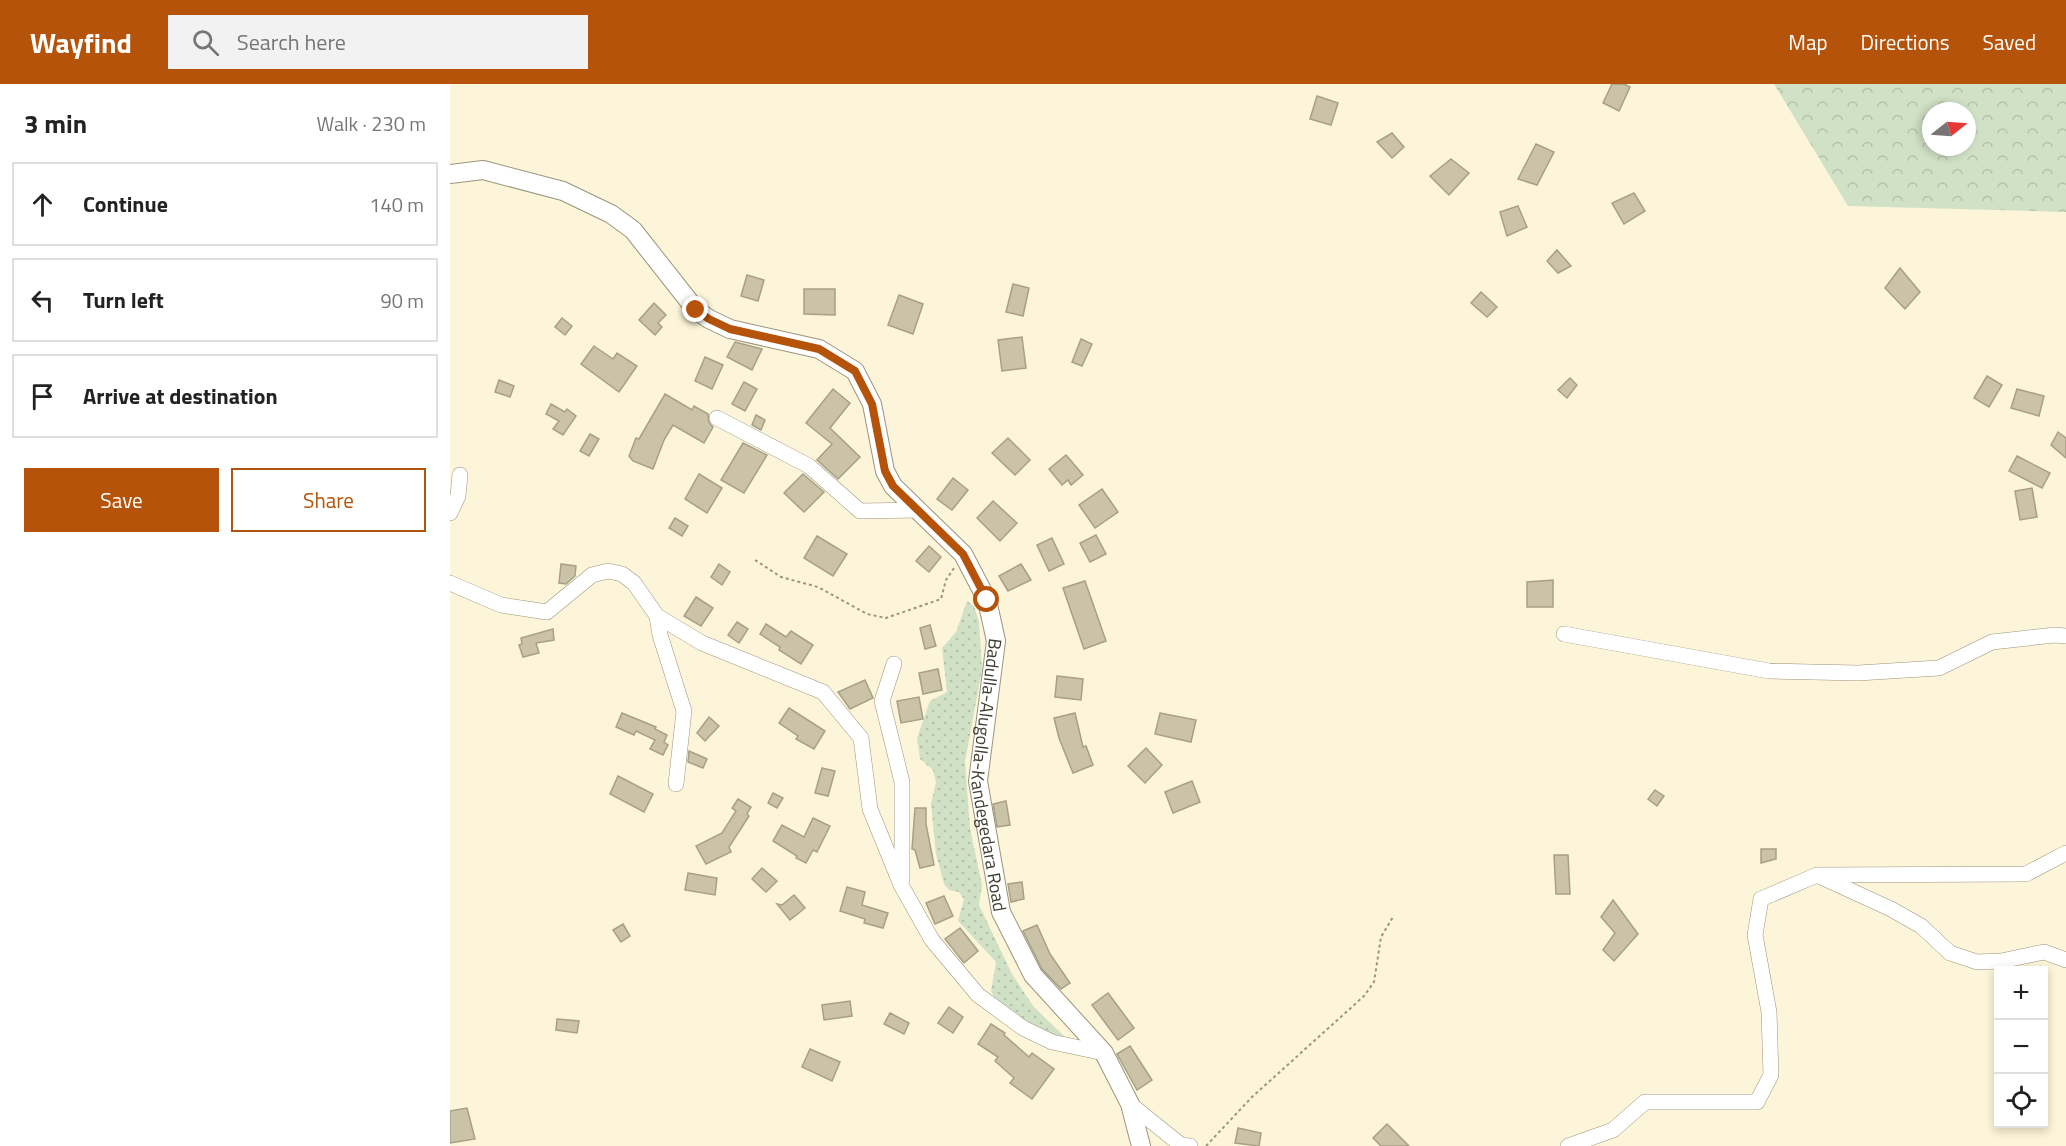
<!DOCTYPE html>
<html lang="en">
<head>
<meta charset="utf-8">
<style>
	body { margin:0; font-family:"Titillium Web",sans-serif; background:#f2f2f2; color:#222 }
	.controls { position:absolute; right:18px; bottom:18px; display:grid; overflow:hidden; border-radius:0px; box-shadow:0 3px 9px #0003 }
	.controls button { width:54px; height:54px; display:grid; place-items:center; padding:0; border:0; border-bottom:2px solid #e0e0e0; background:#fff; color:#222; font:30px sans-serif }
	.compass { position:absolute; left:1472px; top:18px; width:54px; height:54px; border-radius:50%; background:#fff; box-shadow:0 3px 9px #0003; rotate:73deg }
	.stop { position:absolute; width:18px; height:18px; margin:-14px; border:4px solid #b45309; border-radius:50%; background:#fff }
	.stop.end { background:#b45309; border-color:#fff; box-shadow:0 2px 6px #0008 }
	.list { margin:0; padding:0; list-style:none }
	h2 { display:flex; justify-content:space-between; align-items:center; height:78px; margin:0; padding:0 24px; font-size:26px }
	h2 small { font-size:20px; font-weight:400; color:#767676 }
	.list li { display:grid; grid-template-columns:39px 1fr auto; gap:18px; align-items:center; box-sizing:border-box; height:84px; margin:0 12px 12px; padding:0 12px; border:2px solid #e0e0e0; border-radius:0px }
	.list b { display:block; font-size:22px; white-space:nowrap }
	.list em { font-size:20px; font-style:normal; color:#767676 }
	.actions { display:flex; gap:12px; padding:18px 24px }
	.actions a { flex:1; padding:14px 0; border:2px solid #b45309; border-radius:0px; text-align:center; font-size:21px; color:#b45309 }
	.actions .main { background:#b45309; color:#fff }
	.icon { flex:none; width:33px; height:33px; fill:none; stroke:currentColor; stroke-width:2; stroke-linecap:round; stroke-linejoin:round }
	.map { position:relative; flex:none; width:1616px; height:1062px; overflow:hidden }
	header { display:flex; align-items:center; gap:36px; box-sizing:border-box; height:84px; padding:0 30px; background:#b45309; color:#fff }
	header strong { font-size:28px }
	nav { display:flex; gap:33px; margin-inline-start:auto; font-size:21px }
	.search { width:420px; height:54px; background:#f2f2f2; display:flex; align-items:center; gap:15px; box-sizing:border-box; padding:0 21px; border-radius:0px; color:#767676; font-size:22px }
	main { display:flex }
	aside { flex:1; background:#fff }
	.map>svg:first-child { display:block }
</style>
</head>
<body>
<header>
<strong>Wayfind</strong>
<div class="search"><svg class="icon" aria-label="search" viewBox="0 0 24 24"><circle cx="10" cy="10" r="6"/><path d="M15 15l6 6"/></svg>Search here</div>
<nav><a>Map</a><a>Directions</a><a>Saved</a></nav>
</header>
<main>
<aside>
<h2>3 min<small>Walk · 230 m</small></h2>
<ul class="list">
<li><svg class="icon" aria-label="ahead" viewBox="0 0 24 24"><path d="M12 20V5M6 11l6-6 6 6"/></svg><div><b>Continue</b></div><em>140 m</em></li>
<li><svg class="icon" aria-label="left" viewBox="0 0 24 24"><path d="M17 20v-9H6M10 6l-5 5 5 5"/></svg><div><b>Turn left</b></div><em>90 m</em></li>
<li><svg class="icon" aria-label="arrive" viewBox="0 0 24 24"><path d="M6 21V4h12l-3 4 3 4H6"/></svg><div><b>Arrive at destination</b></div></li>
</ul>
<div class="actions"><a class="main">Save</a><a>Share</a></div>
</aside>
<div class="map">
<svg width="1616" height="1062" viewBox="0 0 1616 1062">
	<defs>
		<pattern id="grass-dots" width="8" height="8" patternUnits="userSpaceOnUse" patternTransform="scale(1.5)"><rect width="8" height="8" fill="#d0e1c5"/><path d="M2 2h.1M6 6h.1" fill="none" stroke="#b4c2aa" stroke-width="1.8" stroke-linecap="round"/></pattern>
		<pattern id="forest-crowns" width="20" height="18" patternUnits="userSpaceOnUse" patternTransform="scale(1.5)"><rect width="20" height="18" fill="#d0e1c5"/><path d="M2 6a3 3 0 1 1 6 0M12 15a3 3 0 1 1 6 0" fill="none" stroke="#b4c2aa"/></pattern>
	</defs>
	<rect width="100%" height="100%" fill="#fdf5d9"/>
	<path fill="url(#grass-dots)" d="M517 517 524 522 529 538 532 585 515 678 520 744 532 801 529 821 562 890 583 922 614 952 617 962 546 917 541 907 546 878 508 837 514 815 509 808 499 806 494 800 486 770 481 720 486 698 483 686 470 675 467 654 480 617 497 608 492 564 506 548Z"/>
	<path fill="url(#forest-crowns)" fill-rule="evenodd" d="M1324 0H1616V128L1398 122ZM1481 27H1517V63H1481Z"/>
	<g fill="#cbc3a8" stroke="#a7a086" stroke-width="1.5">
		<path d="M1162 0H1174L1180 3 1169 27 1153 19Z"/>
		<path d="M867 12 888 19 881 41 860 35Z"/>
		<path d="M942 49 954 63 942 74 927 58Z"/>
		<path d="M1086 60 1104 68 1087 101 1068 95Z"/>
		<path d="M1001 75 1019 89 999 111 980 92Z"/>
		<path d="M1184 109 1195 127 1174 140 1162 119Z"/>
		<path d="M1068 122 1077 143 1057 152 1050 128Z"/>
		<path d="M1107 166 1121 182 1108 189 1097 177Z"/>
		<path d="M1450 184 1470 208 1455 225 1435 204Z"/>
		<path d="M297 191 314 196 308 217 291 212Z"/>
		<path d="M563 200 579 204 573 232 556 228Z"/>
		<path d="M354 205H385V231L354 230Z"/>
		<path d="M1031 208 1047 223 1037 233 1021 219Z"/>
		<path d="M449 211 473 220 463 250 438 241Z"/>
		<path d="M204 219 216 231 208 239 212 243 205 251 189 236Z"/>
		<path d="M112 234 122 242 115 251 105 243Z"/>
		<path d="M572 253 576 284 552 287 548 256Z"/>
		<path d="M631 255 642 260 632 282 622 278Z"/>
		<path d="M285 258 312 265 302 286 277 273Z"/>
		<path d="M144 262 163 275 167 269 187 282 169 308 131 280Z"/>
		<path d="M255 273 273 281 262 305 245 297Z"/>
		<path d="M1537 292 1552 301 1539 323 1524 314Z"/>
		<path d="M1120 294 1127 301 1117 314 1108 306Z"/>
		<path d="M49 296 64 302 60 313 45 308Z"/>
		<path d="M294 298 307 305 295 327 282 320Z"/>
		<path d="M383 305 400 319 380 344 410 373 388 395 367 376 382 360 356 339Z"/>
		<path d="M1567 305 1594 312 1589 332 1561 324Z"/>
		<path d="M215 310 242 326 244 322 258 330 259 339 263 343 254 359 223 341 214 356 203 385 183 377 179 372 186 354 189 355Z"/>
		<path d="M101 320 115 328 117 325 126 332 113 351 103 345 109 337 96 330Z"/>
		<path d="M306 331 315 336 311 346 302 341Z"/>
		<path d="M1608 348 1616 354V374L1601 361Z"/>
		<path d="M140 350 149 355 139 372 130 367Z"/>
		<path d="M558 354 580 376 565 391 542 369Z"/>
		<path d="M293 359 317 371 294 409 271 396Z"/>
		<path d="M616 371 633 391 621 401 618 396 612 401 599 385Z"/>
		<path d="M1567 372 1600 389 1592 404 1559 387Z"/>
		<path d="M249 390 272 404 257 429 235 415Z"/>
		<path d="M353 390 374 408 354 428 334 409Z"/>
		<path d="M503 394 518 406 502 426 487 415Z"/>
		<path d="M1582 404 1587 433 1570 436 1565 407Z"/>
		<path d="M652 405 668 428 645 444 629 421Z"/>
		<path d="M543 417 567 439 550 457 527 434Z"/>
		<path d="M225 434 238 442 232 452 219 444Z"/>
		<path d="M646 451 656 470 640 478 630 459Z"/>
		<path d="M367 452 397 470 383 492 354 474Z"/>
		<path d="M602 454 614 480 599 487 587 461Z"/>
		<path d="M479 462 491 473 479 488 466 477Z"/>
		<path d="M111 480 126 482 125 492 116 500 109 499Z"/>
		<path d="M269 480 280 488 272 501 261 493Z"/>
		<path d="M571 480 581 496 558 507 549 492Z"/>
		<path d="M1103 496V523H1077V498Z"/>
		<path d="M635 497 656 557 634 565 613 504Z"/>
		<path d="M246 513 263 524 251 542 234 532Z"/>
		<path d="M287 538 298 545 289 559 278 551Z"/>
		<path d="M316 540 336 553 341 547 363 561 351 580 329 566 330 563 310 550Z"/>
		<path d="M480 541 486 562 475 565 470 544Z"/>
		<path d="M103 545 104 556 86 559 89 569 73 573 69 561 72 560 71 554Z"/>
		<path d="M488 585 492 606 473 610 469 589Z"/>
		<path d="M607 592 633 595 631 616 605 613Z"/>
		<path d="M415 596 423 614 400 625 388 608Z"/>
		<path d="M469 613 473 635 451 639 447 617Z"/>
		<path d="M339 624 375 647 364 665 346 655 348 652 329 639Z"/>
		<path d="M172 629 206 643 205 645 217 651 214 658 218 661 213 671 200 665 205 656 186 647 184 651 166 643Z"/>
		<path d="M625 629 633 663 636 662 643 681 623 689 609 654 604 634Z"/>
		<path d="M710 629 746 636 741 658 705 650Z"/>
		<path d="M259 633 269 642 255 657 247 649Z"/>
		<path d="M696 664 712 681 695 699 678 682Z"/>
		<path d="M239 667 257 675 253 684 238 678Z"/>
		<path d="M372 684 385 687 378 712 365 709Z"/>
		<path d="M168 692 203 710 194 728 160 710Z"/>
		<path d="M742 697 750 718 723 729 715 708Z"/>
		<path d="M1205 706 1214 712 1207 722 1198 715Z"/>
		<path d="M323 709 333 714 327 724 318 719Z"/>
		<path d="M288 715 301 723 297 730 299 732 279 763 281 768 256 780 246 762 272 749 286 727 282 724Z"/>
		<path d="M556 717 560 741 547 743 543 720Z"/>
		<path d="M465 724H476V740L484 781 470 784 465 766 462 765Z"/>
		<path d="M363 734 380 742 367 768 363 766 356 779 346 774 347 772 323 757 332 741 354 753Z"/>
		<path d="M1311 765H1326V775L1311 779Z"/>
		<path d="M1104 771H1118L1120 810H1106Z"/>
		<path d="M312 784 327 797 316 808 302 795Z"/>
		<path d="M238 789 267 794 265 811 235 806Z"/>
		<path d="M572 798 574 815 561 818 558 800Z"/>
		<path d="M397 803 415 808 412 821 438 829 433 844 414 839 415 835 390 827Z"/>
		<path d="M344 811 355 824 340 836 327 820 332 821Z"/>
		<path d="M494 812 503 832 485 840 476 819Z"/>
		<path d="M1163 816 1188 850 1164 877 1153 866 1165 849 1151 833Z"/>
		<path d="M173 840 180 852 171 858 163 846Z"/>
		<path d="M587 841 600 870 620 899 611 905 592 885 573 847Z"/>
		<path d="M510 844 528 867 514 879 495 855Z"/>
		<path d="M658 909 684 944 668 956 642 921Z"/>
		<path d="M400 917 402 932 374 936 372 921Z"/>
		<path d="M499 923 513 933 503 949 488 939Z"/>
		<path d="M440 929 459 939 454 950 434 940Z"/>
		<path d="M107 935 129 937 127 949 106 946Z"/>
		<path d="M541 940 555 949 554 951 579 973 582 969 604 985 582 1015 560 999 564 994 545 977 548 973 528 960Z"/>
		<path d="M680 962 702 996 687 1006 667 970Z"/>
		<path d="M360 965 390 978 382 997 352 983Z"/>
		<path d="M17 1024 25 1055 0 1059V1027Z"/>
		<path d="M937 1040 959 1062H931L923 1054Z"/>
		<path d="M788 1044 811 1049 809 1062 785 1059Z"/>
	</g>
	<g fill="none" stroke-linecap="round" stroke-linejoin="round">
		<g stroke="#9c947b" stroke-width="16">
			<g id="minor">
				<path d="M267 334 359 382 410 427 469 426"/>
				<path d="M0 429 8 412 10 391"/>
				<path d="M0 499 51 521 97 528 142 491 158 487 172 490 184 499 207 532 252 559 373 608 411 654 420 725 451 801 482 856 528 911 573 944 602 958 654 969"/>
				<path d="M207 532 210 551 234 627 226 700"/>
				<path d="M1114 550 1319 587 1408 589 1489 584 1542 558 1605 551 1616 552"/>
				<path d="M444 580 432 617 452 698V795"/>
				<path d="M1369 792 1441 825 1471 842 1500 869 1527 878 1551 877 1594 868 1616 876"/>
				<path d="M680 1020 731 1061 740 1062"/>
				<path d="M1118 1062 1163 1046 1195 1018H1307L1321 991 1319 928 1305 851 1311 815 1367 791 1576 790 1616 769"/>
			</g>
		</g>
		<g stroke="#9c947b" stroke-width="20">
			<g id="major">
				<path id="s1" d="M0 90 33 86 113 107 161 130 183 146 246 226 259 235 280 245 369 265 405 287 422 320 435 387 443 402 513 470 537 516 546 557 528 697 551 828 583 891 654 969 680 1020 691 1062"/>
			</g>
		</g>
		<g stroke="#9a9481" stroke-width="2" stroke-dasharray="3 3" stroke-linecap="butt">
			<path d="M305 476 331 493 368 503 417 530 436 534 491 515 496 496 504 484"/>
			<path d="M756 1062 802 1013 914 912 924 898 931 853 943 833"/>
		</g>
		<use href="#minor" stroke="#fff" stroke-width="15"/>
		<use href="#major" stroke="#fff" stroke-width="18"/>
	</g>
	<g fill="none" stroke-linecap="round" stroke-linejoin="round">
		<path stroke="#b45309" stroke-width="8" d="M246 226 259 235 280 245 369 265 405 287 422 320 435 387 443 402 513 470 537 516"/>
	</g>
	<g text-anchor="middle" dominant-baseline="central" stroke-width="5" stroke-linejoin="round" paint-order="stroke">
		<g font-size="18" fill="#3f3c31" stroke="#fff">
			<text stroke="none"><textPath href="#s1" startOffset="920">Badulla-Alugolla-Kandegedara Road</textPath></text>
		</g>
	</g>
</svg>
<div class="controls">
<button>+</button>
<button>−</button>
<button><svg class="icon" aria-label="locate" viewBox="0 0 24 24"><circle cx="12" cy="12" r="6"/><path d="M12 2v4M12 18v4M2 12h4M18 12h4"/></svg></button>
</div>
<svg class="compass" viewBox="-18 -18 36 36"><path d="M0-13l5 13h-10z" fill="#e53935"/><path d="M0 13l5-13h-10z" fill="#767676"/></svg>
<div class="stop" style="left:537px;top:516px"></div>
<div class="stop end" style="left:246px;top:226px"></div>
</div>
</main>
</body>
</html>
